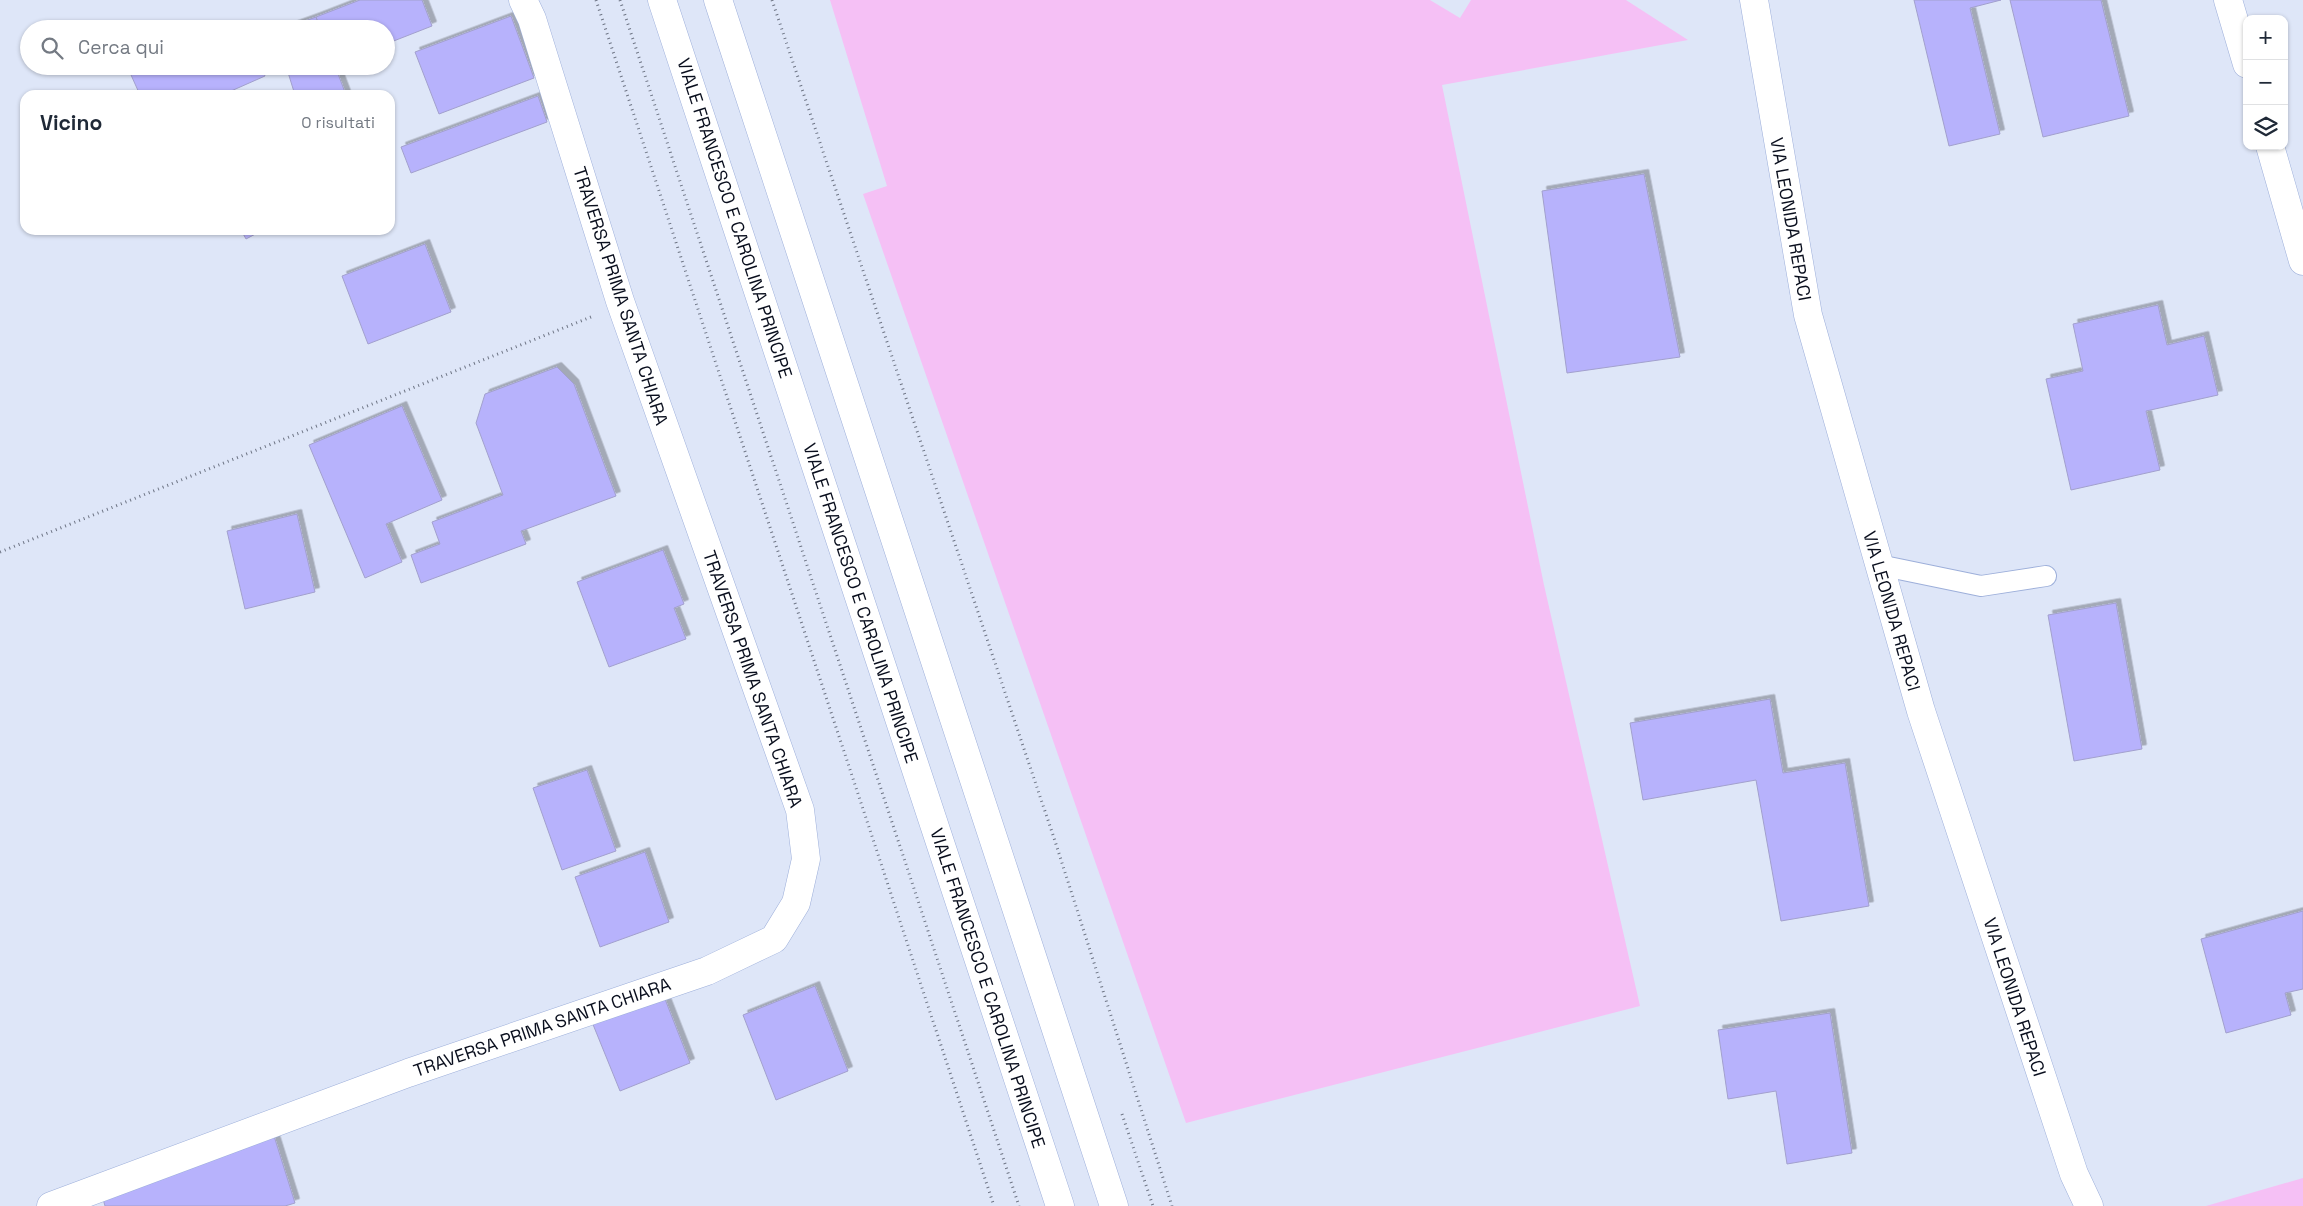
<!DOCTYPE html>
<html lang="it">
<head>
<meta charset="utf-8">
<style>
	body { margin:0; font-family:"Space Grotesk",sans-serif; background:#f6f6f7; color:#1f2937 }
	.controls { position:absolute; right:15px; top:15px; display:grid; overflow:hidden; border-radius:10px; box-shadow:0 1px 4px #0004 }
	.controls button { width:45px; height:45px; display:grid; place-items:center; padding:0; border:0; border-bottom:1px solid #e0e1e3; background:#fff; color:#1f2937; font:25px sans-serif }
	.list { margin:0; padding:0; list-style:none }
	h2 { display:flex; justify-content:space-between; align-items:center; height:65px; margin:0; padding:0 20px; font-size:21px }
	h2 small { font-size:16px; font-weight:400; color:#747a83 }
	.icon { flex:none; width:28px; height:28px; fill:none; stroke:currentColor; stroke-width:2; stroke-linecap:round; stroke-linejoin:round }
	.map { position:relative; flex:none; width:2303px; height:1206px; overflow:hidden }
	.search { position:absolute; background:#fff; box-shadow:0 1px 4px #0004; left:20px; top:20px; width:375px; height:55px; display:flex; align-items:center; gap:12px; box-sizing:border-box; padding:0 18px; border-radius:28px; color:#747a83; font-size:19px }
	.panel { position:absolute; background:#fff; box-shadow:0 1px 4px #0004; left:20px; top:90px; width:375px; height:145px; border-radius:15px }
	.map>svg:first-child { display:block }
</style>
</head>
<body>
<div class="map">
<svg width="2303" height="1206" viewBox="0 0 2303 1206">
	<defs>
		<filter id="shadow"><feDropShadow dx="4.5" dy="-4.5" stdDeviation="0" flood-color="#0004"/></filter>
	</defs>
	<rect width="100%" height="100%" fill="#dee6f8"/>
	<g fill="#f5c0f5">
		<path d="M830 0H1430L1460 18 1471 0H1626L1688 40 1442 85 1544 585 1640 1006 1186 1123 863 194 887 186Z"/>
		<path d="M2303 1178V1206H2206Z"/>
	</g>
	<g fill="#b7b2fc" stroke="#a2a0cd" filter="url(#shadow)">
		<path d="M360 0H422L432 26 386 44V29H320L316 17Z"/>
		<path d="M1914 0H2001L1970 8 2000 134 1949 146Z"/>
		<path d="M2010 0H2101L2129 116 2043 137Z"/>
		<path d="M511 16 534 78 439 114 415 52Z"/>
		<path d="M316 17 320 29H283Z"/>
		<path d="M127 66H261L265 76 222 95H140Z"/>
		<path d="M286 66H335L346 95H295Z"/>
		<path d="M538 96 547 122 411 173 401 147Z"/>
		<path d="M1644 174 1680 357 1567 373 1542 191Z"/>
		<path d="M241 230H263L246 239Z"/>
		<path d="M425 244 451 312 368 344 342 276Z"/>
		<path d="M2158 305 2167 345 2204 336 2218 395 2146 411 2160 470 2071 490 2046 379 2083 371 2073 324Z"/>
		<path d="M557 367 574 384 616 496 521 531 526 544 421 583 411 555 440 544 432 522 503 495 476 423 485 394Z"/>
		<path d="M402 406 442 500 386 524 402 562 365 578 309 445Z"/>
		<path d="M297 514 315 592 245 609 227 531Z"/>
		<path d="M663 550 684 604 674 608 686 639 609 667 577 582Z"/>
		<path d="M2116 603 2142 749 2074 761 2048 615Z"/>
		<path d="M1770 699 1783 773 1845 763 1869 906 1781 921 1756 780 1643 800 1630 723Z"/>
		<path d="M587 770 616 851 562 870 533 788Z"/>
		<path d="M645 852 669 922 600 947 575 877Z"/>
		<path d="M2303 911V989L2285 993 2291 1015 2226 1033 2201 939Z"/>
		<path d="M815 986 848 1071 776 1100 743 1015Z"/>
		<path d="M663 994 690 1063 620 1091 592 1022Z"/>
		<path d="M1830 1013 1852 1153 1787 1164 1776 1091 1728 1099 1718 1030Z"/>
		<path d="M274 1136 295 1203 285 1206H105L101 1192Z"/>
	</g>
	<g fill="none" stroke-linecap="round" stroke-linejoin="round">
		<g stroke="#9dafda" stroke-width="22">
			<path id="service" d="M1879 565 1981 586 2046 576"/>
		</g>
		<g stroke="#9dafda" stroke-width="29">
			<g id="minor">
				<path d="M1754 0 1808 315 1921 711 2074 1174 2089 1206"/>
				<path d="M2228 0 2247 64"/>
				<path d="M2270 146 2303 261"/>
				<path d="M51 1206 408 1073 707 971 774 939 796 903 806 859 800 810 620 301 532 19 523 0"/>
			</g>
		</g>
		<g stroke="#9dafda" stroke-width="29">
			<g id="tertiary">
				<path d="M662 0 1060 1206"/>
				<path d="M718 0 1114 1206"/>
			</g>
		</g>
		<g stroke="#6e7585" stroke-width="3" stroke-dasharray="1 4" stroke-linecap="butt">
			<path d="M596 0 994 1206"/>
			<path d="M620 0 1019 1206"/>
			<path d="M772 0 1054 838 1172 1206"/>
			<path d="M0 552 591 317"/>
			<path d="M1122 1114 1153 1206"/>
		</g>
		<use href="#service" stroke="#fff" stroke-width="20"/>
		<use href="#minor" stroke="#fff" stroke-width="28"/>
		<use href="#tertiary" stroke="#fff" stroke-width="28"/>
	</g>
	<g text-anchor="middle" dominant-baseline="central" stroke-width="5" stroke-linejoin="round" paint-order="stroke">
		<g font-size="18" fill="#090e1d" stroke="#fff">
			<text transform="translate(735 218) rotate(72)">VIALE FRANCESCO E CAROLINA PRINCIPE</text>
			<text transform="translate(1791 219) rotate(80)">VIA LEONIDA REPACI</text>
			<text transform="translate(621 296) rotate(72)">TRAVERSA PRIMA SANTA CHIARA</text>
			<text transform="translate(861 603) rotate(72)">VIALE FRANCESCO E CAROLINA PRINCIPE</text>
			<text transform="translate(1892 611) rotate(74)">VIA LEONIDA REPACI</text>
			<text transform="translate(753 679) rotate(71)">TRAVERSA PRIMA SANTA CHIARA</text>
			<text transform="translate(988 988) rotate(72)">VIALE FRANCESCO E CAROLINA PRINCIPE</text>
			<text transform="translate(2015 997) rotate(72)">VIA LEONIDA REPACI</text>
			<text transform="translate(542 1027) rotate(-19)">TRAVERSA PRIMA SANTA CHIARA</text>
		</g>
	</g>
</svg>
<div class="controls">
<button>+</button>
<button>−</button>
<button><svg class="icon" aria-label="layers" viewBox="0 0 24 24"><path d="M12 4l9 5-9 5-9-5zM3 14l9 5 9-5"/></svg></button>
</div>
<div class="search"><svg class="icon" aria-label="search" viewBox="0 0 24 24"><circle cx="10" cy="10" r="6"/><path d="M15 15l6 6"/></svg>Cerca qui</div>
<section class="panel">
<h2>Vicino<small>0 risultati</small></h2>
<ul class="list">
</ul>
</section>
</div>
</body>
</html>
